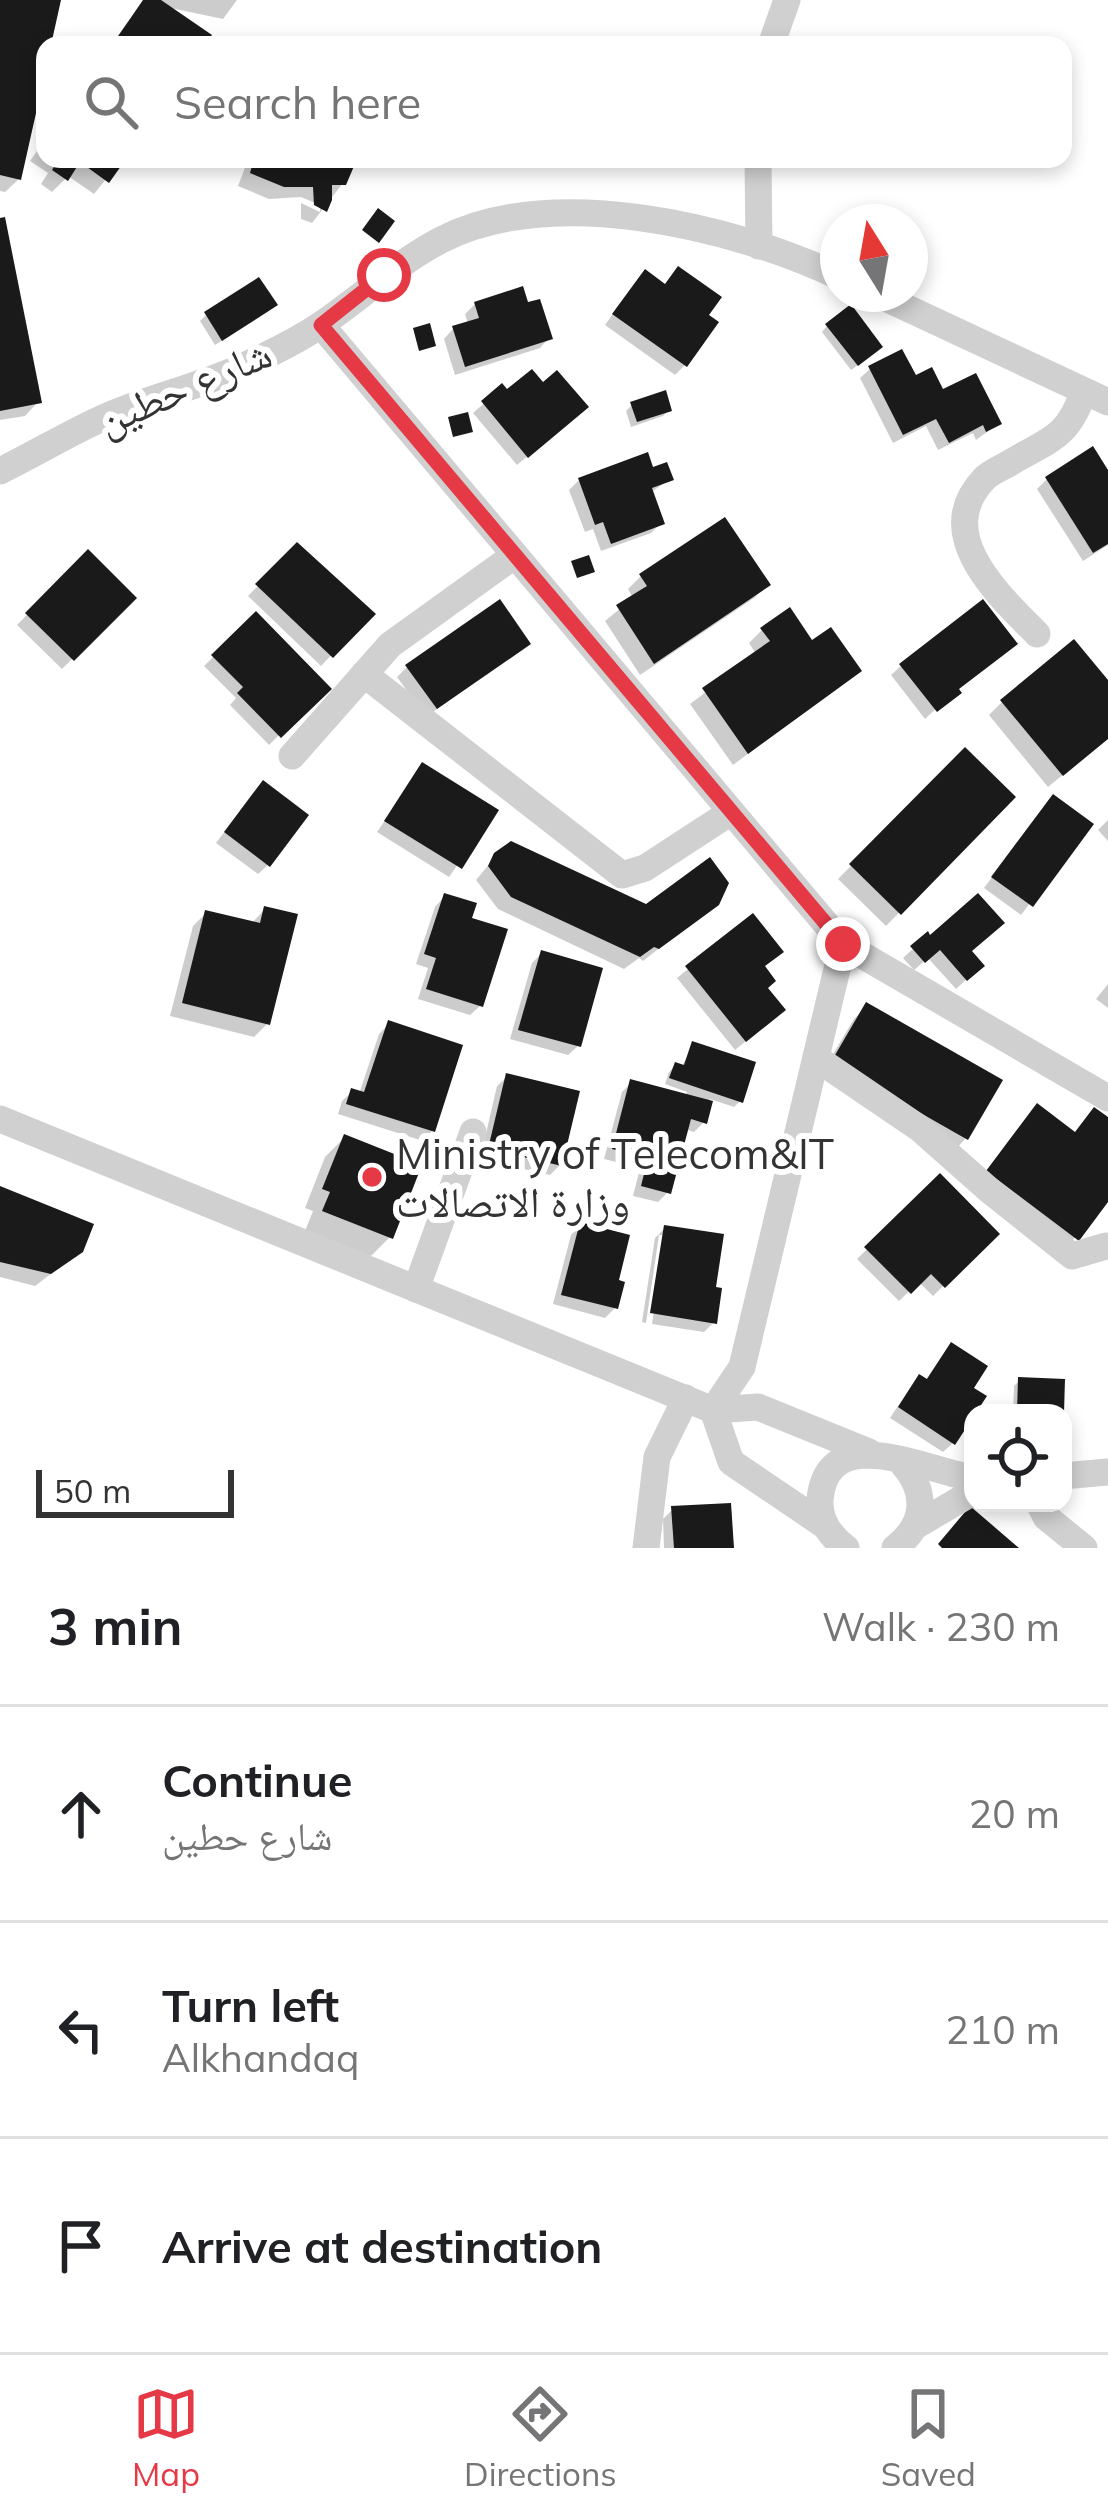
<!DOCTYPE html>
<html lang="en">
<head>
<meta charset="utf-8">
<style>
	body { margin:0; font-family:Mulish,"Noto Naskh Arabic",sans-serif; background:#f6f6f6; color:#202124 }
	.controls { position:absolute; right:36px; bottom:36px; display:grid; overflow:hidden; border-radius:24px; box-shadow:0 6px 18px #0003 }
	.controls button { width:108px; height:108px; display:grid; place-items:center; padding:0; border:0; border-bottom:3px solid #e0e0e0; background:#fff; color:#202124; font:60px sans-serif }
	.compass { position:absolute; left:820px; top:204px; width:108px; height:108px; border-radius:50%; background:#fff; box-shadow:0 6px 18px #0003; rotate:349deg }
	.scale { position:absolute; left:36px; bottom:30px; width:198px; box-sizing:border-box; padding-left:12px; border:6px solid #333; border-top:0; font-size:33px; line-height:42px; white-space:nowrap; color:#333; -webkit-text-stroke:9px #fff; paint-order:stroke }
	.stop { position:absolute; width:36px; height:36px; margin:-27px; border:9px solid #e63946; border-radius:50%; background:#fff }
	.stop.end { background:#e63946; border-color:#fff; box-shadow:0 3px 12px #0008 }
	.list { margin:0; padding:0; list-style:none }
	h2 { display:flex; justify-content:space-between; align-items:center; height:156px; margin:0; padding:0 48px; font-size:51px }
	h2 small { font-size:39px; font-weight:400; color:#757577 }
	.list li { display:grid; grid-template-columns:78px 1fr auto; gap:36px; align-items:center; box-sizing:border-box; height:216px; padding:0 48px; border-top:3px solid #e0e0e0 }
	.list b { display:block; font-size:45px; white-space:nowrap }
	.list p { margin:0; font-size:39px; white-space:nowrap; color:#757577 }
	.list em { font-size:39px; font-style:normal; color:#757577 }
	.icon { flex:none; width:66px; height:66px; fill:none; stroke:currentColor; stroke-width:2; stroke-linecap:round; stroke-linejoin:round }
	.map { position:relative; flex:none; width:1108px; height:1548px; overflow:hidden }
	.search { position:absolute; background:#fff; box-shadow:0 6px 18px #0003; left:36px; right:36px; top:36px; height:132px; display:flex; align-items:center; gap:30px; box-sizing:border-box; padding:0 42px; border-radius:24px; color:#757577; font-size:45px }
	.sheet { height:804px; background:#fff }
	nav { display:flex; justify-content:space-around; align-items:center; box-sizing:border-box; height:168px; border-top:3px solid #e0e0e0; background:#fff; font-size:33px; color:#757577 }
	nav a { display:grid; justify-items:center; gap:6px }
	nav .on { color:#e63946 }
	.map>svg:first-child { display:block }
</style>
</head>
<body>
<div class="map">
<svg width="1108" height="1548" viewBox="0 0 1108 1548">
	<rect width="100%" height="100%" fill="#fff"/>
	<g fill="#0003">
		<path d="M0 0H58L19 179 5 192 0 191Z"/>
		<path d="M144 0H237L223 19 166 7 201 45H111Z"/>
		<path d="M45 140V159H122L94 194 68 176 52 192 41 184 48 173 30 161Z"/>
		<path d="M244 159H353L343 183 312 223 301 219V203L320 212V205L301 197 269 199 238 186 248 160Z"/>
		<path d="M0 221 38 402 25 416 0 420Z"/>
		<path d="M635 283 685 365 675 375 605 325Z"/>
		<path d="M475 304 526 306 549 338 540 348 455 375 444 339 453 329 468 324 465 314Z"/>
		<path d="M268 311 215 345 200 321 206 315Z"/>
		<path d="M827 326 874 353 851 370 822 332Z"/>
		<path d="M870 369 914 380 998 424 976 440 973 433 938 450 926 426 893 443 860 378Z"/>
		<path d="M502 388 575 417 517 465 473 413Z"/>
		<path d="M632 405 669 410 663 416 631 427 626 411Z"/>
		<path d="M651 471 670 479 650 493 661 523 651 533 601 551 593 529 585 532 569 490 579 480Z"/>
		<path d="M1108 475V545L1083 561 1037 489 1047 479Z"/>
		<path d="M297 546 371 614 321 666 248 596Z"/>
		<path d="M88 553 133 598 62 669 17 625Z"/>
		<path d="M641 576 767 585 754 598 640 675 605 621 633 598 628 589Z"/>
		<path d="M256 615 327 688 269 745 230 705 236 698 204 666Z"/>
		<path d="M762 630 812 644 858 671 733 765 690 704 756 654 749 643Z"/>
		<path d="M527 644 426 717 397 677 407 667Z"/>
		<path d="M901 666 956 690 925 719 891 675Z"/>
		<path d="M1108 685V738L1048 787 989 715 1002 702Z"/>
		<path d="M965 751 1012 797 886 926 838 879Z"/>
		<path d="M423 765 495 811 449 877 377 832Z"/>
		<path d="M253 794 268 865 258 874 216 843Z"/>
		<path d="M1044 808 1090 825 1021 915 984 888Z"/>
		<path d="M1108 820V841L1098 830Z"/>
		<path d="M496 856 646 907 716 904 643 961 639 958 624 969 498 909 476 880Z"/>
		<path d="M444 897 468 920 480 1006 470 1015 418 999 428 968 416 964 435 907Z"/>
		<path d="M265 909 268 1023 254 1037 170 1016 193 926 206 913 251 924Z"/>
		<path d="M752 917 772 1020 735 1050 677 978Z"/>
		<path d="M927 936 969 951 971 975 956 989 928 958 914 970 903 958Z"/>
		<path d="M542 953 578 1046 568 1055 510 1039 532 963Z"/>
		<path d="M1108 984V1008L1096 999Z"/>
		<path d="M867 1006 966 1138 953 1152 820 1076 854 1019Z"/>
		<path d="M389 1024 432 1131 423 1141 338 1114 342 1101 352 1092 359 1094 379 1034Z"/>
		<path d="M693 1045 740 1101 734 1107 710 1099 704 1122 694 1132 685 1129 668 1192 658 1202 633 1196 640 1168 604 1159 622 1092 631 1083 685 1097 687 1092 665 1084 669 1072 675 1066 681 1068Z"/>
		<path d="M507 1077 560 1165 550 1175 480 1159 497 1086Z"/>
		<path d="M1037 1107 1073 1135 1108 1121V1197L1063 1252 975 1185Z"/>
		<path d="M344 1138 390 1237 371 1256 305 1231 313 1211 305 1208 325 1157Z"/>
		<path d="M940 1177 996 1234 933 1296 919 1282 899 1301 857 1259Z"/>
		<path d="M0 1190 81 1251 35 1286 0 1277Z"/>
		<path d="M581 1225 615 1282V1308L605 1318 553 1304 571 1235Z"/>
		<path d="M665 1228 712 1290 714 1322 704 1332 652 1324 665 1235H659L646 1323 642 1322 655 1238Z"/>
		<path d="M942 1356 953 1443 943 1452 890 1418 910 1388 920 1378 925 1381Z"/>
		<path d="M1020 1380 1061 1413H1013L1014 1386Z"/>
		<path d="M673 1509 731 1548H664L663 1519Z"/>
	</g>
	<g fill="#1a1a1a">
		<path d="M0 0H61L51 45H45V73L21 180 0 175Z"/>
		<path d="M143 0H161L212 35 205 45H112Z"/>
		<path d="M59 159H126L109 183 80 162 68 181 52 170Z"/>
		<path d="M254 159H357L346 185H332V200L327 212 314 205 313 187H284L250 173Z"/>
		<path d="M378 208 395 221 379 243 362 230Z"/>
		<path d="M5 217 42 403 0 411V218Z"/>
		<path d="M678 266 722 297 709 315 719 322 687 367 612 314 645 269 665 284Z"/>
		<path d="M259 277 278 305 222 341 204 312Z"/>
		<path d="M523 286 528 302 540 299 553 339 465 367 452 326 479 318 474 302Z"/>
		<path d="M851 304 883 347 858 366 825 324Z"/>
		<path d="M430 323 436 346 419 351 413 328Z"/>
		<path d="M902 349 916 375 932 367 943 389 976 373 1002 424 986 432 983 425 949 443 936 419 903 435 868 366Z"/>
		<path d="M532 369 543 382 557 370 589 407 528 458 481 401 502 383 507 389Z"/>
		<path d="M666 390 672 411 637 422 630 402Z"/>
		<path d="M468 412 473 432 453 437 448 417Z"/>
		<path d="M1093 446 1108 470V544L1093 553 1045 477Z"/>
		<path d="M648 452 653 467 667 462 674 480 652 488 665 524 611 544 603 522 595 525 578 478Z"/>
		<path d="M725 517 771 585 654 664 616 605 647 586 639 574Z"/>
		<path d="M297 542 376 614 333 658 255 584Z"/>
		<path d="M88 549 137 598 74 661 25 613Z"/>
		<path d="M589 555 595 572 577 578 571 561Z"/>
		<path d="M500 599 531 644 437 709 405 665Z"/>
		<path d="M983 599 1018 644 959 689 962 693 937 712 899 664Z"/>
		<path d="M790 607 812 640 831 627 862 671 748 754 702 688 770 641 760 628Z"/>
		<path d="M256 611 332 689 281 738 237 693 243 687 211 655Z"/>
		<path d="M1074 639 1108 680V739L1063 776 1000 700Z"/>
		<path d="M965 747 1016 797 901 915 849 864Z"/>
		<path d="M422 762 499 810 462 869 384 821Z"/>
		<path d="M263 780 309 815 270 867 224 832Z"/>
		<path d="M1053 794 1094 824 1033 907 991 877Z"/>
		<path d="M511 841 646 904 710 857 729 883 719 905 659 949 654 947 640 957 511 897 488 866 494 853Z"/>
		<path d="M444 893 477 903 472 918 508 929 483 1007 426 989 436 958 424 954Z"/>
		<path d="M978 893 1005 923 972 951 985 966 967 981 940 950 925 963 910 946 928 931 930 935Z"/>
		<path d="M264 906 298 914 270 1025 182 1003 205 910 260 923Z"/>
		<path d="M753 913 784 952 765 966 776 981 768 988 786 1010 746 1042 685 966Z"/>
		<path d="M541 950 603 968 581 1047 518 1030Z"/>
		<path d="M866 1002 1003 1080 968 1140 831 1062Z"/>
		<path d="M388 1020 463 1045 435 1132 346 1104 351 1088 364 1092Z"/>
		<path d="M692 1041 756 1062 743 1103 669 1078 675 1062 684 1065Z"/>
		<path d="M506 1073 580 1091 562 1166 488 1149Z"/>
		<path d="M630 1079 713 1101 707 1124 691 1119 671 1194 641 1186 648 1158 612 1149Z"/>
		<path d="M1037 1103 1075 1132 1094 1107 1108 1117V1202L1079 1241 986 1171Z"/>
		<path d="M344 1134 422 1165 393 1239 322 1211 330 1192 322 1189Z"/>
		<path d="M940 1173 1000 1234 945 1288 931 1274 911 1294 864 1247Z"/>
		<path d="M0 1186 94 1224 83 1252 51 1274 0 1262Z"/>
		<path d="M580 1222 630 1235 619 1280 625 1282 618 1309 561 1295Z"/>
		<path d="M664 1225 724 1234 716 1287 722 1288 717 1324 650 1313Z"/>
		<path d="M951 1342 988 1366 974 1388 987 1396 955 1445 898 1407 919 1374 927 1379Z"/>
		<path d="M1018 1377 1065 1379 1064 1413H1017Z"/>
		<path d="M731 1503 734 1548H674L671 1506Z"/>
		<path d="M970 1506 1019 1548H942L938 1544Z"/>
	</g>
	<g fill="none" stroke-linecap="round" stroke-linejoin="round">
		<g stroke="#d0d0d0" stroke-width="27">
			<path d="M771 45 787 0"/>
			<path d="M758 159 759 246"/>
			<path d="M877 294 1108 402"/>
			<path d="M321 325 843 944 1108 1098"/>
			<path d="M0 471C35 454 69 433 105 417 152 396 204 386 250 363 274 352 300 339 322 324 363 296 397 263 441 240 551 183 732 226 838 276"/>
			<path d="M1037 634C1000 596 931 535 984 479 989 473 1001 468 1008 464 1049 439 1067 440 1084 391"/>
			<path d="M364 674 622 875 645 868 731 812"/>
			<path d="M292 756 390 645 515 555"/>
			<path d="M816 1058 919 1128 989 1190 1072 1256 1106 1246"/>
			<path d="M0 1119 713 1410 758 1407 869 1452"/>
			<path d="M416 1289 473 1132"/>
			<path d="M713 1410 742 1367 843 944"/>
			<path d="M713 1410 731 1462 824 1525"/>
			<path d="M1063 1476 1108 1472"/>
			<path d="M1039 1503 1046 1517 1084 1548"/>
			<path d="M917 1525 973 1492"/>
			<path d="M646 1548 657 1457 686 1398"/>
			<path d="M846 1548C830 1536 819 1521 820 1500 827 1419 927 1471 973 1478"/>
			<path d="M895 1548C926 1524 928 1492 902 1463"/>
		</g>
	</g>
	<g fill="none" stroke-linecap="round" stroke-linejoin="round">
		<path stroke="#e63946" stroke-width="15" d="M384 275 321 325 843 944"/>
	</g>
	<circle fill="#e63946" stroke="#fff" stroke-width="4.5" cx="372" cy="1177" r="12"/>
	<g text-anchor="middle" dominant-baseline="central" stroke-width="12" stroke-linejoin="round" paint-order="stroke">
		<g font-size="42" fill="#333" stroke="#fff">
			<text transform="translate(184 386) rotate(-23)">شارع حطين</text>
		</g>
		<g font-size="42" fill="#333" stroke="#fff" text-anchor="start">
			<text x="396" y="1153">Ministry of Telecom&amp;IT<tspan x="396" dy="48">وزارة الاتصالات</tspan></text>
		</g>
	</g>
</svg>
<div class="controls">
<button><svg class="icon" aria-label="locate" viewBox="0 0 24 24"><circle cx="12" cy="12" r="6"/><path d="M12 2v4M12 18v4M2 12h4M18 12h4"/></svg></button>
</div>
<svg class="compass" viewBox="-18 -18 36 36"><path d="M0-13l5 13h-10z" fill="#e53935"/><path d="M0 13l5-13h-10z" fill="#757577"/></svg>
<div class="scale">50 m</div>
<div class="stop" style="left:384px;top:275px"></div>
<div class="stop end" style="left:843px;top:944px"></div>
<div class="search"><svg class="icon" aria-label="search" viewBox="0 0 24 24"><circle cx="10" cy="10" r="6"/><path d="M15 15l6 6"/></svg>Search here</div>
</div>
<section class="sheet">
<h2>3 min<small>Walk · 230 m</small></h2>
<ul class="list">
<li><svg class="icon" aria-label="ahead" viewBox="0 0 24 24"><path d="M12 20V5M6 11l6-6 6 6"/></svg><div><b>Continue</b><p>شارع حطين</p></div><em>20 m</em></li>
<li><svg class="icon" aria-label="left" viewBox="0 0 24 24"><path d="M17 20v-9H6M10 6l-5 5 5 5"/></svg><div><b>Turn left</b><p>Alkhandaq</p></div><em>210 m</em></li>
<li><svg class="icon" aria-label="arrive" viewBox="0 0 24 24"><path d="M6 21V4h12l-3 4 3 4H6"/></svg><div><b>Arrive at destination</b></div></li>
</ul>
</section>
<nav>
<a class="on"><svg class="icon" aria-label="map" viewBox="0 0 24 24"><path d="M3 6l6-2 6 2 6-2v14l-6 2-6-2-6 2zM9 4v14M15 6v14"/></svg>Map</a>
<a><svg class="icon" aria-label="directions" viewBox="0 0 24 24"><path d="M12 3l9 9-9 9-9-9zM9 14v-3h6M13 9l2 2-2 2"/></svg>Directions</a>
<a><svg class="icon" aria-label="saved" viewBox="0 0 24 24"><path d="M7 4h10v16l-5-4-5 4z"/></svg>Saved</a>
</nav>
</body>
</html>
